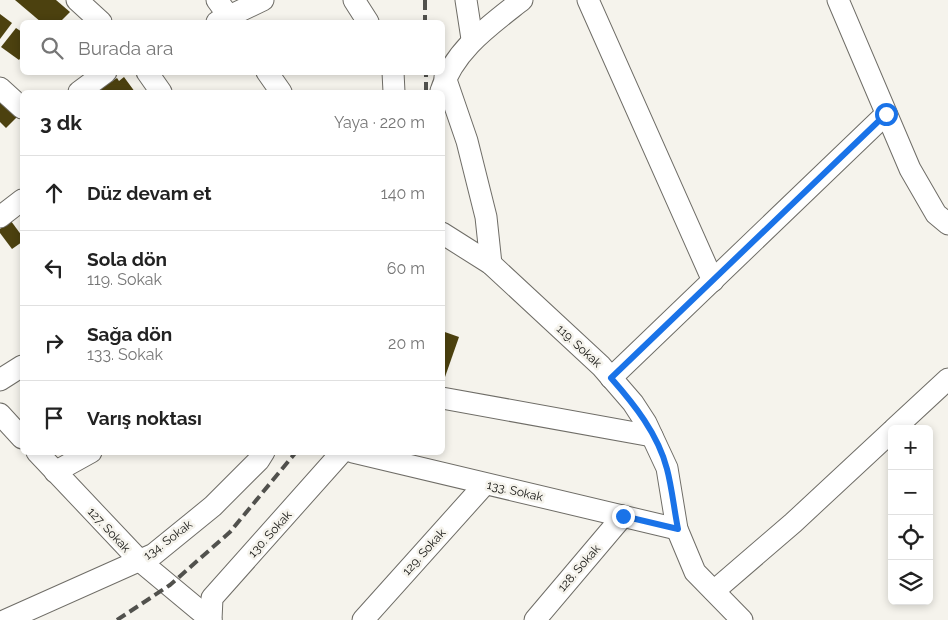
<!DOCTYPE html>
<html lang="tr">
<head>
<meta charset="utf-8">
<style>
	body { margin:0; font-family:Raleway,sans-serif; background:#f6f6f6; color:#222 }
	.controls { position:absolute; right:15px; bottom:15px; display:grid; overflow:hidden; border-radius:8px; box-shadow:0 2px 8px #0003 }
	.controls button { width:45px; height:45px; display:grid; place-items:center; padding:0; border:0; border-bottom:1px solid #e0e0e0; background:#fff; color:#222; font:25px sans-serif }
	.stop { position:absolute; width:15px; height:15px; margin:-11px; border:4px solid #1a73e8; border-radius:50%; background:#fff }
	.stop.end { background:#1a73e8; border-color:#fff; box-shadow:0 1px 5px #0008 }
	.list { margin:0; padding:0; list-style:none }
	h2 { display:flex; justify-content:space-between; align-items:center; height:65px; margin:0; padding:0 20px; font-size:21px }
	h2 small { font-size:16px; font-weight:400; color:#767676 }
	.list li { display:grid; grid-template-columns:32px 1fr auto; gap:15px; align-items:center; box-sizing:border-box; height:75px; padding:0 20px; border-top:1px solid #e0e0e0 }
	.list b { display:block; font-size:19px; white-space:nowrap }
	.list p { margin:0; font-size:16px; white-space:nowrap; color:#767676 }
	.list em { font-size:16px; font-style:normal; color:#767676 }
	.icon { flex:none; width:28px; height:28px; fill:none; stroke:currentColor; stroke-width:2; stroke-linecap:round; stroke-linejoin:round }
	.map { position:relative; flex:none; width:948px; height:620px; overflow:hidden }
	.search { position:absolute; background:#fff; box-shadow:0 2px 8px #0003; left:20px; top:20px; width:425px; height:55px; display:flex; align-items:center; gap:12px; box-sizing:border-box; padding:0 18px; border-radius:8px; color:#767676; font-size:19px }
	.panel { position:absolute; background:#fff; box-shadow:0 2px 8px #0003; left:20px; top:90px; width:425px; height:365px; border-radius:8px }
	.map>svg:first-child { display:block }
</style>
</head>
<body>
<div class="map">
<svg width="948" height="620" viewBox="0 0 948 620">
	<rect width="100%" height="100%" fill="#f5f3ec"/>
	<g fill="#4c410f">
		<path d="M15 0H56L70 12 60 22H41Z"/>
		<path d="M0 14 12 23 0 39Z"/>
		<path d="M16 28 22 32V56L19 60 1 47Z"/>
		<path d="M124 77 135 92H101L99 90 117 78 119 81Z"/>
		<path d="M0 100 17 117 6 128 0 122Z"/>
		<path d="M11 221 22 236V242L12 249 0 233V229Z"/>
		<path d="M442 331 459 337 445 377 442 375Z"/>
	</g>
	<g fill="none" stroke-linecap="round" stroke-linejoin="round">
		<g stroke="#6f6d67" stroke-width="23">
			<g id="minor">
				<path d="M77 0 101 22"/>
				<path d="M217 0 233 22"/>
				<path d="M354 0 368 22"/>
				<path d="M466 0 472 39"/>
				<path d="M588 0 713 281"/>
				<path d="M838 0 910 169 936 214 948 224"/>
				<path d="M217 22 263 0"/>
				<path d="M147 72 161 92"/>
				<path d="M267 72 281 92"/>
				<path d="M393 72 394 92"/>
				<path d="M445 77 467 141 486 217 491 264"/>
				<path d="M0 88 22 108"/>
				<path d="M441 91C454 50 489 26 522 0"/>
				<path d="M79 92 106 72"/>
				<path d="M0 217 22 200"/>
				<path d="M442 233 491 264 601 366 633 403 646 423 667 468 677 529 695 572 742 620"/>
				<path d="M611 378 886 114"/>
				<path d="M0 380 22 366"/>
				<path d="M442 398 652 436"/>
				<path d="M0 414 22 438"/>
				<path d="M894 429 948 379"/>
				<path d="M37 452 140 561 211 620"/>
				<path d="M353 452 677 529"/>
				<path d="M55 472 91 452"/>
				<path d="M714 591 793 523 892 431"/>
				<path d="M6 620 154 554 213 506 259 460 264 452"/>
				<path d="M211 620 212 598 342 452"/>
				<path d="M363 620 485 484"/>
				<path d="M535 620 623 516"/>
			</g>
		</g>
		<use href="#minor" stroke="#fff" stroke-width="21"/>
		<g stroke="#51514d" stroke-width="4" stroke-dasharray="10 5" stroke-linecap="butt">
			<path d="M425 0V22"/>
			<path d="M426 92V72"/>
			<path d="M117 620 170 585 230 532 296 452"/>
		</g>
	</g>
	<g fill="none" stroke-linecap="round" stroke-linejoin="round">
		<path stroke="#1a73e8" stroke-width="6" d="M623 516 678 529C674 509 672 488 667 469 658 434 634 404 611 378L886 114"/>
	</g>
	<g text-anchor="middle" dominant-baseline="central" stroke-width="5" stroke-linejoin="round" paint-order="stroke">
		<g font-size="12" fill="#12120f" stroke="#f5f3ec">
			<text transform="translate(579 346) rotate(43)">119. Sokak</text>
			<text transform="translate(515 491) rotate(13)">133. Sokak</text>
			<text transform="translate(109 530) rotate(47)">127. Sokak</text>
			<text transform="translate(270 534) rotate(-48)">130. Sokak</text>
			<text transform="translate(168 540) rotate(-37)">134. Sokak</text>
			<text transform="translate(424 552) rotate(-48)">129. Sokak</text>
			<text transform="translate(579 568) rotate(-49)">128. Sokak</text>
		</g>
	</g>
</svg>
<div class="controls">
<button>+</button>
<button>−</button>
<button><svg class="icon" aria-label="locate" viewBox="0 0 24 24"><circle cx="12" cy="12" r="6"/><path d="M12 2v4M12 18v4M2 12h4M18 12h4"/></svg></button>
<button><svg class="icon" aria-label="layers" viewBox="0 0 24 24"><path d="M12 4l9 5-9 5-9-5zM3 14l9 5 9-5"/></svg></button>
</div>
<div class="stop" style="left:886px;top:114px"></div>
<div class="stop end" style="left:623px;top:516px"></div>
<div class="search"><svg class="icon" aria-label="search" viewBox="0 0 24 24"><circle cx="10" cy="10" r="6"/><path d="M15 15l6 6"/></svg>Burada ara</div>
<section class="panel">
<h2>3 dk<small>Yaya · 220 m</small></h2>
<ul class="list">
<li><svg class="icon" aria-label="ahead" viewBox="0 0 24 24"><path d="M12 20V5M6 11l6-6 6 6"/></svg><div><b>Düz devam et</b></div><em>140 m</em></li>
<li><svg class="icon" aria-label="left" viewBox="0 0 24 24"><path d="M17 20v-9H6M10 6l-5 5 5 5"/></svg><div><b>Sola dön</b><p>119. Sokak</p></div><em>60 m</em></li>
<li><svg class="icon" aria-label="right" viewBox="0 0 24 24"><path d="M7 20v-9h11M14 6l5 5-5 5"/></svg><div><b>Sağa dön</b><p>133. Sokak</p></div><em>20 m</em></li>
<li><svg class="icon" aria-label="arrive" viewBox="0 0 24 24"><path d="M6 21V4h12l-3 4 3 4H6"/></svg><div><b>Varış noktası</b></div></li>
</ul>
</section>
</div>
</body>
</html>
